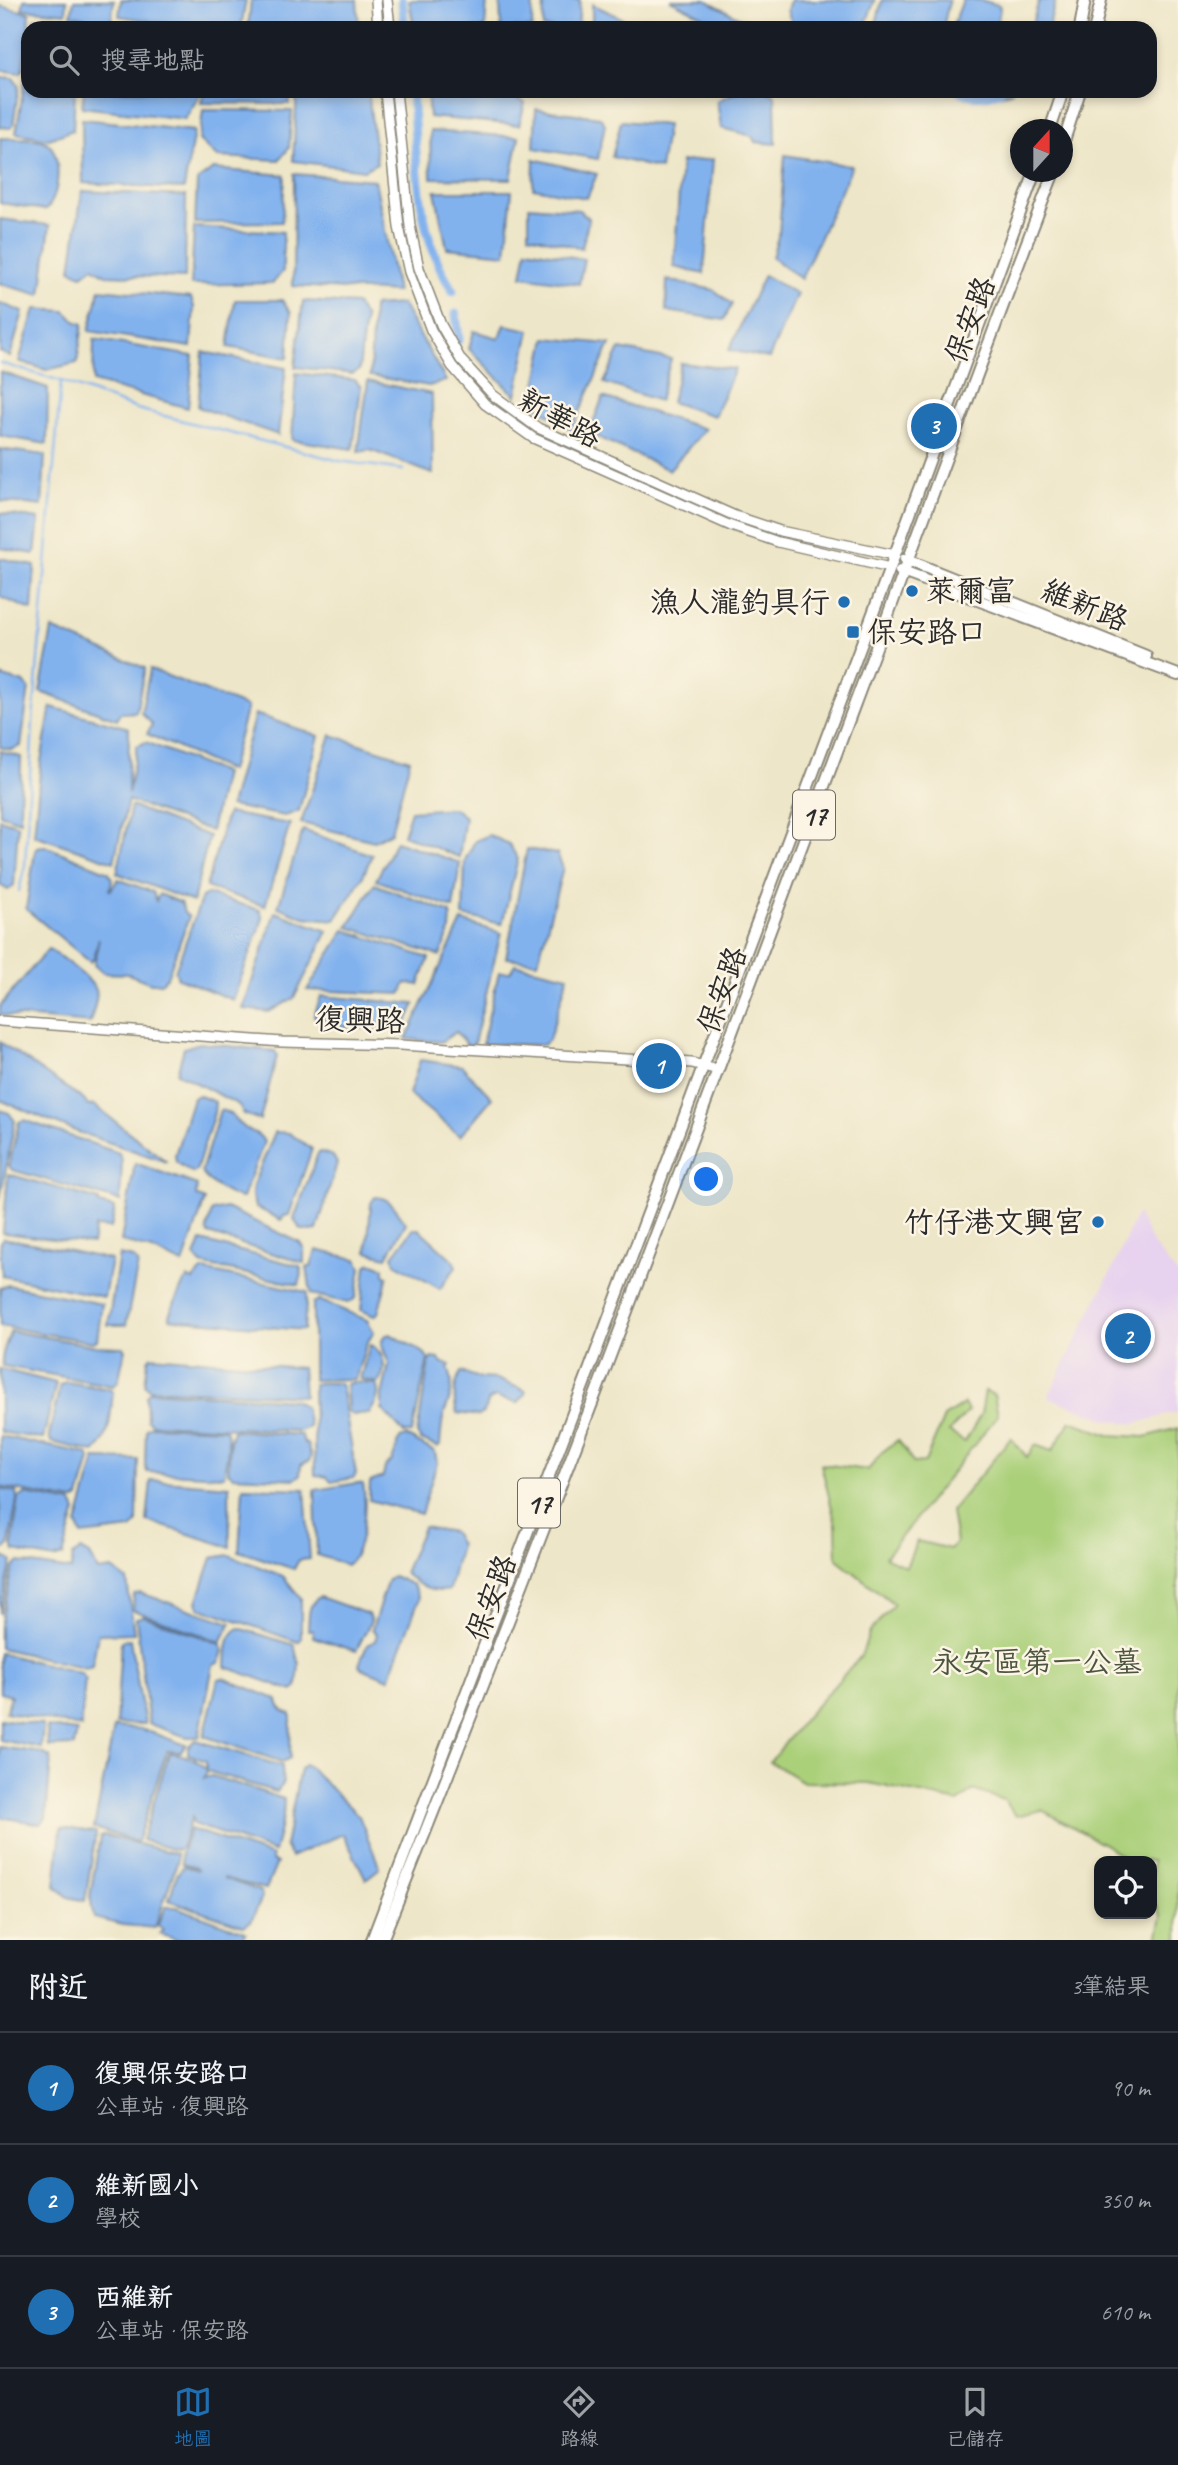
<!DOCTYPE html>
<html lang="zh-TW">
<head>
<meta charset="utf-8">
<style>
	body { margin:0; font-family:Caveat,"LXGW WenKai TC",sans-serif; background:#242831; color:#f1f3f6 }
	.controls { position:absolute; right:21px; bottom:21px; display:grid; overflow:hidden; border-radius:14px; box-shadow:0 4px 10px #0003 }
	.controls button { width:63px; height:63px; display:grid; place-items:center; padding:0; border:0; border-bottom:2px solid #363941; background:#171b24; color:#f1f3f6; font:35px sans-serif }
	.compass { position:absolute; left:1010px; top:119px; width:63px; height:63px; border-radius:50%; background:#171b24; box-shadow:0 4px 10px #0003; rotate:21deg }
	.you { position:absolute; left:707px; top:1180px; width:24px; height:24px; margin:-18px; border:5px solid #fff; border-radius:50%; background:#1a73e8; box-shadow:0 0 0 10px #1a73e833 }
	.badge { display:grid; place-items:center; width:46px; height:46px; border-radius:50%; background:#1f6fb2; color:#fff; font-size:23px; font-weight:700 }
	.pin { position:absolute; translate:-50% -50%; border:4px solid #fff; box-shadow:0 2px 7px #0006 }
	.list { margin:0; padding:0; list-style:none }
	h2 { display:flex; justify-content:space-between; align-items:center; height:91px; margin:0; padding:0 28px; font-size:30px }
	h2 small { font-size:23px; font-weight:400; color:#9ea1a6 }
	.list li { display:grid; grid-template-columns:46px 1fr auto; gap:21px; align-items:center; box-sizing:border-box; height:112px; padding:0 28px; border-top:2px solid #363941 }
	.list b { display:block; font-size:26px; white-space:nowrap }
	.list p { margin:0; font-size:23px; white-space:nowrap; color:#9ea1a6 }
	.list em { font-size:23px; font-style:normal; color:#9ea1a6 }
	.icon { flex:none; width:38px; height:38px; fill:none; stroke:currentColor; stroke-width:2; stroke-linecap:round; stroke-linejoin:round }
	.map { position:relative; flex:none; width:1178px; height:1940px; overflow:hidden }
	.search { position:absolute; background:#171b24; box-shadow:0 4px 10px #0003; left:21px; right:21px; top:21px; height:77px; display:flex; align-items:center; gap:18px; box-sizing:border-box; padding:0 24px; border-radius:21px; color:#9ea1a6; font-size:26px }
	.sheet { height:427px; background:#171b24 }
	nav { display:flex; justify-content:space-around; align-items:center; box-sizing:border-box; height:98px; border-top:2px solid #363941; background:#171b24; font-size:19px; color:#9ea1a6 }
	nav a { display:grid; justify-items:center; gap:4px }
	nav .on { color:#1f6fb2 }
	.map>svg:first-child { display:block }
</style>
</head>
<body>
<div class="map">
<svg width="1178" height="1940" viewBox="0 0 1178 1940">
	<rect width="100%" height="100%" fill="#fcf5e5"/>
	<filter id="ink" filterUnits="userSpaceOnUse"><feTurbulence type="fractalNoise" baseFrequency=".0143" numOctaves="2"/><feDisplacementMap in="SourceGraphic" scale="14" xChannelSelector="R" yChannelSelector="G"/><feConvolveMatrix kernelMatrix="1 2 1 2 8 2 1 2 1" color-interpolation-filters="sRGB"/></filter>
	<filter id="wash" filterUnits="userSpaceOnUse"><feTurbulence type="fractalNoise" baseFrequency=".00686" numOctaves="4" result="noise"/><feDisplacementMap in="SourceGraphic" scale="28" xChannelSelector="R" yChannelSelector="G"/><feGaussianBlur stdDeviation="1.57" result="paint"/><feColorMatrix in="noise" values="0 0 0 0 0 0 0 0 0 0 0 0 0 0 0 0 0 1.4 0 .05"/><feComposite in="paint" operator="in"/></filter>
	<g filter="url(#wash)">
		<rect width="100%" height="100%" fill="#eee6c8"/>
		<path fill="#e7d2ef" d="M1137 1213 1152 1243 1178 1275V1412L1134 1424 1105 1419 1048 1397 1114 1265Z"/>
		<path fill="#abd07a" stroke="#6b7e52" stroke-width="2" d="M985 1391 994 1395 998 1415 885 1557 906 1567 917 1541 950 1549 956 1543 951 1511 1011 1438 1027 1457 1035 1445 1052 1451 1071 1421 1109 1435 1145 1437 1178 1428V1940H1157L1162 1916 1152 1897V1861H1127L1106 1845 1042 1810 1016 1816 1004 1800 973 1790 958 1802 869 1783 804 1782 770 1762 806 1717 861 1656 870 1632 894 1604 837 1559 836 1525 821 1464 868 1470 881 1453 898 1440 914 1463 925 1462 944 1417 964 1404 968 1411 949 1432 965 1442 981 1414Z"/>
		<g fill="#82b2ee" stroke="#566e8c" stroke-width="2">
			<path d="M24 0H67L66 13 22 9Z"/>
			<path d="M74 0H114L111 23 71 15Z"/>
			<path d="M121 0H246L241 28H193L119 16Z"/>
			<path d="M251 0H357L359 28H248Z"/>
			<path d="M409 0H487L485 28H414Z"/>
			<path d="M500 0H533L532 28H501Z"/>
			<path d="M544 0H580L578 28H543Z"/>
			<path d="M670 0H706L759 28H727Z"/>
			<path d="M790 0H875L864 28H794L787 10Z"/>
			<path d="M882 0H949V2L943 28H875Z"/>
			<path d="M963 0H980L999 5 1000 8 996 28H952Z"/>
			<path d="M1039 0H1056L1048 28H1031Z"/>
			<path d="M592 4 642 28H592Z"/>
			<path d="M0 6 30 13 23 69 20 73 0 70Z"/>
			<path d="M35 18 78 23 77 28H34Z"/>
			<path d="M28 62V91H75L73 130 49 139 16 133Z"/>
			<path d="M0 77 13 78 19 86 13 126 10 128 0 127Z"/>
			<path d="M84 91H199V96L185 119 82 107Z"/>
			<path d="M204 91H292L289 104 201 103Z"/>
			<path d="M297 91H368L377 163 364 170 293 161Z"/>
			<path d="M427 91H509L508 95 525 103 519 125 429 117Z"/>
			<path d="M737 91H767L775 95 776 144 755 142 752 136 721 128 717 101Z"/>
			<path d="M953 91H1013C992 99 974 97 953 91Z"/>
			<path d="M536 109 600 117 605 124 598 159 534 148Z"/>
			<path d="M203 110 292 111 289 148 279 160 217 157 199 140Z"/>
			<path d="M82 119 194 131 184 189 83 183Z"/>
			<path d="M621 121 667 125 660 169 612 157Z"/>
			<path d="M430 131 519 137 511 179 431 178Z"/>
			<path d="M0 138C11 139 35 137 44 141 64 149 60 200 45 210L0 203Z"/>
			<path d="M785 155 852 166 801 279 772 257 779 233Z"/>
			<path d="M534 159 597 174 587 198 533 188Z"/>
			<path d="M713 159 704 274 674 267 681 162Z"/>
			<path d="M213 169 285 175 282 222 195 223 197 181Z"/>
			<path d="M294 174 375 180 397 292 293 286Z"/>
			<path d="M82 191 186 196 185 278 106 275 93 267 82 275 71 270Z"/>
			<path d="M435 191H512L506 254 447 248Z"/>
			<path d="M529 206 579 210 589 218 582 248 529 235Z"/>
			<path d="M0 219 50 225 41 295 0 284Z"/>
			<path d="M194 227 283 232V271L273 283 191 285Z"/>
			<path d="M527 249 584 259 579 284 522 276Z"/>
			<path d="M764 275 797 294 769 358 729 350Z"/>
			<path d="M667 280 714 290 732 304 724 320 666 311Z"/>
			<path d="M100 289 191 298 194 307 191 347 89 331Z"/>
			<path d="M235 300H282L291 313 288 358 228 347Z"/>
			<path d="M303 301 356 304 365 318 359 370 353 374 295 367Z"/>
			<path d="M0 303 23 312 10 357 0 352Z"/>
			<path d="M402 304 446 381 429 386 370 376 373 306Z"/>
			<path d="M35 309 65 311 75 321 83 324 77 363 46 370 19 361Z"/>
			<path d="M505 325 530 330 516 396 469 349 474 331 499 338Z"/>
			<path d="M546 338 610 344 572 430 532 403Z"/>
			<path d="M94 339 193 356 188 408 93 382Z"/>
			<path d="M620 349 671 359 659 401 604 383Z"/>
			<path d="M203 352 286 368 278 435 198 407Z"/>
			<path d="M681 363 735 369 714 416 671 402Z"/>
			<path d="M0 372 48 388 47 444 0 436Z"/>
			<path d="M296 373 355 380 361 387 353 449 292 440Z"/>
			<path d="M368 381 432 394 433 474 370 450 358 452Z"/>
			<path d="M603 397 705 429 669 470 589 433Z"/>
			<path d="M0 449 45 455 42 506 0 501Z"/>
			<path d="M0 513 39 519 35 554 0 548Z"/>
			<path d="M0 558 35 566 32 610 0 597Z"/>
			<path d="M52 629 145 668 136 712 120 713 117 719 40 692Z"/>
			<path d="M150 669 247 707 230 771 147 734 152 724 141 713Z"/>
			<path d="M0 676 24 683 29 688 21 746 11 750 0 747Z"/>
			<path d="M51 707 129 728 128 794 137 746 146 742 224 773 211 831 128 800 114 862 34 835 41 761Z"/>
			<path d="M255 714 319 736 299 811 285 816 230 806Z"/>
			<path d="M331 735 410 760 391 832 374 841 301 823Z"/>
			<path d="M0 751 21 757 20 821 0 814Z"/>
			<path d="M131 806 209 836 193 902 117 873Z"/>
			<path d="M454 808 465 817 459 857 403 835 411 811Z"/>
			<path d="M227 813 290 824 265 906 206 887Z"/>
			<path d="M0 819 18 825 14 885 8 890 0 885Z"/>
			<path d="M303 830 372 855 363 876 335 920 304 917 278 907Z"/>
			<path d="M489 835 509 844 518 859 502 924 463 916 465 860 475 841Z"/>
			<path d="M396 841 460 863 453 908 376 880Z"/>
			<path d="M45 846 109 872 112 879 110 891 118 879 153 892 156 901 159 894 181 903 184 913 189 917 167 977 161 983H151L128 974 103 973 94 965 99 938 94 958 90 962 26 909 35 851 37 847Z"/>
			<path d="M527 849 557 854 563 868 538 962 506 958Z"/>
			<path d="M374 884 451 913 450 931 440 956 348 927Z"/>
			<path d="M207 894 260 910 263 918 233 1000 178 978 175 971 202 897Z"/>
			<path d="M275 912 328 931 294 998 269 1012 243 1009Z"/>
			<path d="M462 921 501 933 473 1047 466 1044 456 1032 441 1042 406 1039Z"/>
			<path d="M345 930 429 958 419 985 406 983 401 994 307 990Z"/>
			<path d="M48 949C58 954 93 981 96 990 99 998 92 1014 90 1023L0 1015V1006Z"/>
			<path d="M515 964 568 976 549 1040 543 1045 482 1044 499 972H510Z"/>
			<path d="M321 996 415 1004 403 1030 327 1026 314 1016Z"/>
			<path d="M0 1042 84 1100 88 1106 94 1105 167 1162 75 1131 0 1100Z"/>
			<path d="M200 1043 275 1051 277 1056 260 1120 244 1114 239 1105 177 1073 184 1048Z"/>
			<path d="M420 1060 462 1066 492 1098 460 1136 409 1094Z"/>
			<path d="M198 1095 215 1102 214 1113 196 1171 193 1173 176 1162 175 1155 193 1098Z"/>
			<path d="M0 1110 9 1113 15 1121 0 1199Z"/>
			<path d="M220 1110C232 1112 236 1121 245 1128 253 1133 259 1132 264 1142L242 1198C230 1197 207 1182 201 1172Z"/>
			<path d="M24 1120 119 1153 122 1161 120 1201 12 1170 9 1166 19 1122Z"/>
			<path d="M275 1132 289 1133 312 1149 289 1215 284 1216 281 1220 255 1207 252 1195 253 1185Z"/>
			<path d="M321 1152 333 1156 337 1163 317 1230 309 1231 300 1229 294 1219 318 1153Z"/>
			<path d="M135 1163 197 1185 196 1196 205 1200 183 1264 152 1250 121 1241Z"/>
			<path d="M8 1174 99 1200V1204L115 1208 111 1228 95 1227 92 1244 3 1233Z"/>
			<path d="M375 1197C391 1197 397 1211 406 1223L387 1257 367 1252 371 1203Z"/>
			<path d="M226 1208 299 1242 304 1248V1263L208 1234 207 1228 212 1211Z"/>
			<path d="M413 1229H419L454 1261 456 1267 440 1289 395 1263 393 1256Z"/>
			<path d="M3 1238 48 1246 111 1260 104 1297 2 1276 0 1242Z"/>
			<path d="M201 1241 300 1266 302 1274 299 1285 201 1264 195 1257Z"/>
			<path d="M316 1250 357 1259 361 1268 356 1298 348 1303 311 1294 307 1267H311Z"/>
			<path d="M119 1255 133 1258 138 1264 126 1325H108Z"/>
			<path d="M371 1263 384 1268V1274L388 1276 378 1313 374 1316 361 1310 366 1266Z"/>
			<path d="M203 1270 307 1292 304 1330 170 1319 169 1315 184 1282 188 1278 193 1280Z"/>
			<path d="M8 1285 102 1304 97 1340 93 1342 0 1326V1288Z"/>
			<path d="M319 1300 367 1320 374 1332 367 1343 355 1379 313 1380V1303Z"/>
			<path d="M11 1331 96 1346 123 1347 125 1351 118 1382 113 1386 3 1366C0 1356 7 1341 11 1331Z"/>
			<path d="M390 1334 423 1352 428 1359 412 1433H404L382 1409V1395L389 1364 381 1343 384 1336Z"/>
			<path d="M370 1345C385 1352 388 1370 378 1383L360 1379Z"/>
			<path d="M151 1356 302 1368 304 1396 149 1389 145 1384 148 1360Z"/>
			<path d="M432 1358 439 1359 441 1363 450 1365 448 1368C455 1383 451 1397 445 1411 441 1421 441 1435 440 1445L437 1447 421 1440 417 1434 429 1362Z"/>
			<path d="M0 1369 56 1383 43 1439 0 1432Z"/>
			<path d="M461 1372 479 1378 497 1379 526 1391 524 1396 518 1403 496 1397 489 1400 484 1412 479 1416 457 1413C453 1401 454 1383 461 1372Z"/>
			<path d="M66 1382 109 1389 113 1392C110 1414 112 1437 94 1452L51 1442 49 1436 60 1385Z"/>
			<path d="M352 1382 376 1384C381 1395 376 1404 369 1413L352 1415 348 1411 346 1385Z"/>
			<path d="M319 1383H337L341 1385 356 1474 353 1478 331 1482 327 1477 315 1475 313 1384Z"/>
			<path d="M150 1391 294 1400 305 1407 309 1427 300 1431 152 1424 147 1420 146 1396Z"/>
			<path d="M151 1426 226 1429C231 1442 226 1461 224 1476L147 1472 145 1463 146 1429Z"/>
			<path d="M233 1430 301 1435 304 1443 307 1444 311 1457 309 1461 301 1465 300 1475 295 1479 233 1476 228 1472 230 1440Z"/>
			<path d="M0 1436 88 1454 90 1459 79 1498 74 1501 0 1487Z"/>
			<path d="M406 1436 435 1452 437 1463 421 1514 369 1500 370 1482 383 1477 385 1467 392 1461 400 1438Z"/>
			<path d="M95 1459 138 1460 137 1523 131 1529 82 1535 77 1525Z"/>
			<path d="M151 1480 229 1486 230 1547 147 1521Z"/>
			<path d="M357 1483 363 1484C367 1504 364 1552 347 1565L317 1555 315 1490Z"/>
			<path d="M243 1487 305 1489 310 1559 299 1560 294 1569 239 1551Z"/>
			<path d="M0 1489 16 1492 17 1499 9 1545 5 1549 0 1548Z"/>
			<path d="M25 1494 72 1503 76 1511 63 1556 54 1559 14 1551 12 1545 19 1498Z"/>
			<path d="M423 1527 453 1532 460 1545 449 1590C429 1594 420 1586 404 1573Z"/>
			<path d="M81 1550 90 1554 98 1571 112 1569 127 1580 134 1633 98 1634 92 1666 86 1668 0 1648V1626L13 1568 19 1562 71 1570 73 1556Z"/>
			<path d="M0 1555 12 1561 0 1614Z"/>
			<path d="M229 1555 283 1576 301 1598V1639L298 1642 199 1607 197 1602 212 1558Z"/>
			<path d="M393 1576 413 1585 419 1599 389 1679 361 1668 359 1665 367 1645 375 1641 377 1634 372 1629 388 1579Z"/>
			<path d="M140 1593 231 1623 221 1642 133 1610 134 1595Z"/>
			<path d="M320 1597 368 1614 371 1621 356 1651 313 1637V1630H308C309 1617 307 1603 320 1597Z"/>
			<path d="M144 1616 221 1644 223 1650 219 1663 213 1665 199 1737H187L149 1724 136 1618Z"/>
			<path d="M239 1628 294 1645 299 1664 297 1687 293 1691 226 1667C227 1652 225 1636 239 1628Z"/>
			<path d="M130 1640 145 1724H116L121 1641Z"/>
			<path d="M0 1653 81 1673 85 1678 81 1727 6 1712 11 1696 0 1693Z"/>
			<path d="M223 1678 276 1699 283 1711 291 1714 290 1758 282 1762 204 1736 218 1679Z"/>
			<path d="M0 1719 43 1725 41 1748 0 1740Z"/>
			<path d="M47 1727 77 1731 74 1746 48 1747Z"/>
			<path d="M114 1727 142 1729 186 1745 181 1752 167 1751 137 1842 94 1828Z"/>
			<path d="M195 1740 282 1766 283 1784 277 1792 207 1771 204 1778 212 1776 284 1799 283 1817 274 1852 193 1824 192 1816 181 1848 175 1850 142 1840 169 1753C184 1754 197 1759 206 1769V1761L188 1754V1747Z"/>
			<path d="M0 1747 42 1753 51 1758 46 1818 40 1824 0 1817Z"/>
			<path d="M305 1765 310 1768 359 1816 380 1868 366 1879 343 1834 291 1857 285 1846 300 1769Z"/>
			<path d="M61 1828 96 1832 85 1901 68 1897 55 1885Z"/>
			<path d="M190 1829 272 1856V1861L277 1863 266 1889 223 1878 260 1891 262 1898 251 1921 244 1926 169 1900 177 1874 184 1866 198 1870 194 1867 182 1864 181 1853Z"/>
			<path d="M104 1835 177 1854V1862L155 1928 123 1925 94 1918 90 1896 100 1837Z"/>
			<path d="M166 1907H176L246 1932 242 1940H178L160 1934 164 1930 157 1926Z"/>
		</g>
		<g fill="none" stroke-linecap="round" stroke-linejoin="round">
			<g stroke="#82b2ee" stroke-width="2.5">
				<path d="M0 363 61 381 137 409 340 461 403 470"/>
				<path d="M19 891 25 865 33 721 61 381"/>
			</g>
			<g stroke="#82b2ee" stroke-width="9">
				<path d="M402 0 405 28"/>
				<path d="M412 91C417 159 415 233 453 291"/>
				<path d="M959 91C973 98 986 96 1000 91"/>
				<path d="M456 314 459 340"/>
			</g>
		</g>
	</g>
	<g filter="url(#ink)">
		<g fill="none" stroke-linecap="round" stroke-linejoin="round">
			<g stroke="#8c887a" stroke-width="12">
				<g id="minor">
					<path d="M376 0 378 28"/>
					<path d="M387 0 390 28"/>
					<path d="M385 91 399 227 409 272 431 330 452 366 485 404 533 438 731 526 778 542 890 568"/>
					<path d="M396 91 410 226 419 268 441 325 461 360 493 395 538 428 735 516 780 531 895 555"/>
					<path d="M0 1021 282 1042 400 1045 692 1063 718 1070"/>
				</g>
			</g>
			<g stroke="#8c887a" stroke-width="14">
				<g id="major">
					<path d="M1080 28 1085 0"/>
					<path d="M1095 28 1101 0"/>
					<path d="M1050 130 1063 91"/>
					<path d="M1062 147 1080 91"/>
					<path d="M905 559 1146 656"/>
					<path d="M900 571 1178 675"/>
					<path d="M372 1940 590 1368 890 568 1035 172"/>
					<path d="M382 1940C547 1531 700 1118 854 706 921 528 985 349 1054 172"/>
				</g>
			</g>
			<use href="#minor" stroke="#fff" stroke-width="9"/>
			<use href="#major" stroke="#fff" stroke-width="10"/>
		</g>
	</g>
	<g fill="#1f6fb2" stroke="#fcf5e5" stroke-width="2.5">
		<circle cx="912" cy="591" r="7"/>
		<circle cx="844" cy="602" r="7"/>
		<rect x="846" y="625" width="14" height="14" rx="3.5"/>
		<circle cx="1098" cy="1222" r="7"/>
	</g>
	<g text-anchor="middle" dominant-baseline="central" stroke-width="5" stroke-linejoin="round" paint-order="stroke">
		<g fill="#fcf5e5" stroke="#6a6863" stroke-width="2">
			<rect x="793" y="790.5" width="42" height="49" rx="5"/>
			<rect x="518" y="1478.5" width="42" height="49" rx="5"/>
		</g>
		<g font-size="28" font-weight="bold" fill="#2b2b2b">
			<text x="814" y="815">17</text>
			<text x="539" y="1503">17</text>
		</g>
		<g font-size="30" fill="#2b2b2b" stroke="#fcf5e5">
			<text transform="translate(970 320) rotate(-69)">保安路</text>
			<text transform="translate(560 418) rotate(29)">新華路</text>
			<text transform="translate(1085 605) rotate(22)">維新路</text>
			<text transform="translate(722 990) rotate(-70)">保安路</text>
			<text transform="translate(360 1020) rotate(2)">復興路</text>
			<text transform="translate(491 1598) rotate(-69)">保安路</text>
		</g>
		<g font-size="30" fill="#2b2b2b" stroke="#fcf5e5" text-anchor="start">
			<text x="926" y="591">萊爾富</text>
			<text x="830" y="602" text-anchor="end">漁人瀧釣具行</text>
			<text x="867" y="632">保安路口</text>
			<text x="1084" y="1222" text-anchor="end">竹仔港文興宮</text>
		</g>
		<g font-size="30" fill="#4b543f" stroke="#fcf5e5">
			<text x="1037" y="1662">永安區第一公墓</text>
		</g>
	</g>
</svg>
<div class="controls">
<button><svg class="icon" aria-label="locate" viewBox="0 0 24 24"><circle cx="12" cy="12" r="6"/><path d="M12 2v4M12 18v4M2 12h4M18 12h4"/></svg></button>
</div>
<svg class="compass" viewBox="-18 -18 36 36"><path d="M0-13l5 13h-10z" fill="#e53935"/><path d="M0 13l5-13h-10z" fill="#9ea1a6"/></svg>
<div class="you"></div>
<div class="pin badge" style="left:659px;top:1066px">1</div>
<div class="pin badge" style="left:1128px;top:1336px">2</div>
<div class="pin badge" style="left:934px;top:426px">3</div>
<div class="search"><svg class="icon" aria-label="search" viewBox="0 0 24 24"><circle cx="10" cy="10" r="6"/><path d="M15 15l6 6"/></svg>搜尋地點</div>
</div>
<section class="sheet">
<h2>附近<small>3筆結果</small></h2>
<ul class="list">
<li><span class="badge">1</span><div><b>復興保安路口</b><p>公車站 · 復興路</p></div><em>90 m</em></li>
<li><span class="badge">2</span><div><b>維新國小</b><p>學校</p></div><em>350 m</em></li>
<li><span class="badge">3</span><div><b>西維新</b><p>公車站 · 保安路</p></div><em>610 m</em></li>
</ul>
</section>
<nav>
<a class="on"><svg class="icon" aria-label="map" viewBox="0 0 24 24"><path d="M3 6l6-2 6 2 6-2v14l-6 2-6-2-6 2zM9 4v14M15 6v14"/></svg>地圖</a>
<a><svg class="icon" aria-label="directions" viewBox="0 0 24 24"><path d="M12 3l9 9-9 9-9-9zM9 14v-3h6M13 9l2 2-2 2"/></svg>路線</a>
<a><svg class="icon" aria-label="saved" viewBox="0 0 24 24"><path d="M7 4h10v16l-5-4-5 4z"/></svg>已儲存</a>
</nav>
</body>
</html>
